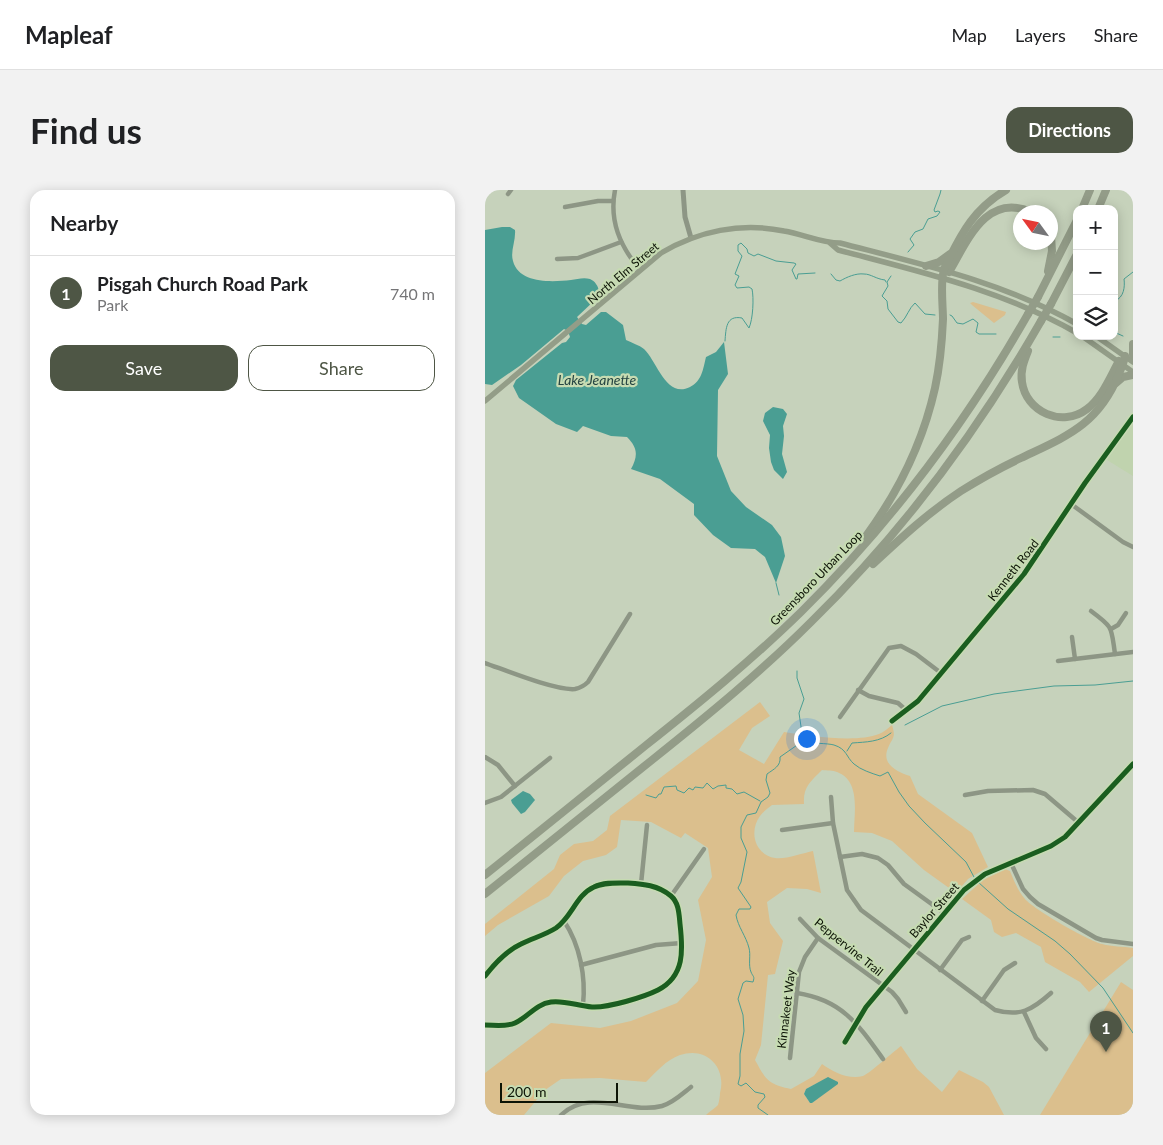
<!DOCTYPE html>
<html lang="en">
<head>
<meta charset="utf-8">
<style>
	body { margin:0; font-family:Lato,sans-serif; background:#f2f2f2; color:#202124 }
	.controls { position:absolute; right:15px; top:15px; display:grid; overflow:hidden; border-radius:10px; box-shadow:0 2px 12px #0003 }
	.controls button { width:45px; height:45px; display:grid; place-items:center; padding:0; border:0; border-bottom:1px solid #e0e0e0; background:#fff; color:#202124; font:25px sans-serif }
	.compass { position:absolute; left:528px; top:15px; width:45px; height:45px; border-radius:50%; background:#fff; box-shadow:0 2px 12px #0003; rotate:303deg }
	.scale { position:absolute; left:15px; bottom:12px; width:118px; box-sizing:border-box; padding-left:5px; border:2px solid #0d1406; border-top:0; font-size:14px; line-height:18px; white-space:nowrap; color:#0d1406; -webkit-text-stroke:4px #c6dbb2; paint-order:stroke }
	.you { position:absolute; left:321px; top:548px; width:18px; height:18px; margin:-12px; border:4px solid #fff; border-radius:50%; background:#1a73e8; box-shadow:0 0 0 8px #1a73e833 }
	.badge { display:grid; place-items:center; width:32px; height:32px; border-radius:50%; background:#4e5645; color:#fff; font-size:16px; font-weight:700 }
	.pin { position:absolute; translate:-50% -41px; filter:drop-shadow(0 1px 2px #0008) }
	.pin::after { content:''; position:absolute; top:26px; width:18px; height:15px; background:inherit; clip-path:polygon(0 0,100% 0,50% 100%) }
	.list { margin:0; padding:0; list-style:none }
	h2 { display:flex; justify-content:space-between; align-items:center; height:65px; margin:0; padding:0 20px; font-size:21px }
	h2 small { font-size:16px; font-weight:400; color:#757577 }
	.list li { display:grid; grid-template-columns:32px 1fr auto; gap:15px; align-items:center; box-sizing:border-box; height:75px; padding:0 20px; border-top:1px solid #e0e0e0 }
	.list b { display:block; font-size:19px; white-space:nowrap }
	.list p { margin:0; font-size:16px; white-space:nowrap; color:#757577 }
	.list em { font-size:16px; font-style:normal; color:#757577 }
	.actions { display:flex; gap:10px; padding:15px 20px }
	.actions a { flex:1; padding:11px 0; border:1px solid #4e5645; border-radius:15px; text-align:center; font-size:18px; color:#4e5645 }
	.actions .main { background:#4e5645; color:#fff }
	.icon { flex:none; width:28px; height:28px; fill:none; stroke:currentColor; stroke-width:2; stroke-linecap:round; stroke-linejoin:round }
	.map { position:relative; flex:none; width:648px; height:925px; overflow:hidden; border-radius:15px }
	header { display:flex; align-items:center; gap:30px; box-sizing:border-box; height:70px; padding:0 25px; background:#fff; border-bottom:1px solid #e0e0e0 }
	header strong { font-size:24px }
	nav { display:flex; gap:28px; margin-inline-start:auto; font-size:18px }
	.intro { display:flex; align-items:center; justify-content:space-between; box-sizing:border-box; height:120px; padding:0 30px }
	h1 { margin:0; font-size:35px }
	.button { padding:12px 22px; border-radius:15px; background:#4e5645; color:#fff; font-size:18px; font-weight:700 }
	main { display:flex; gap:30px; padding:0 30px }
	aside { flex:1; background:#fff; border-radius:15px; box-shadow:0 2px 12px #0003 }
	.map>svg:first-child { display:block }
</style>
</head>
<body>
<header>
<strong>Mapleaf</strong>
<nav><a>Map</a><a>Layers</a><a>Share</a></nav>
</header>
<div class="intro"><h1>Find us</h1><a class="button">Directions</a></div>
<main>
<aside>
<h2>Nearby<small></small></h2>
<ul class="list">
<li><span class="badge">1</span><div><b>Pisgah Church Road Park</b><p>Park</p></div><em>740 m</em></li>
</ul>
<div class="actions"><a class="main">Save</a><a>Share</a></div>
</aside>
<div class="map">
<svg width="648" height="925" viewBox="0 0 648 925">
	<rect width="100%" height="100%" fill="#c6d2bb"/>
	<path fill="#c0d3ae" d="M648 233V286L622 270Z"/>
	<g fill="#dbbf8d" fill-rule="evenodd">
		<path d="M488 112 521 122 520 125 509 133 487 115 485 113Z"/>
		<path d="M275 512 285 526 267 538 254 560 279 574 299 542C323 546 372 553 394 544 399 542 403 538 407 535 411 548 408 546 403 558 396 574 412 582 425 586L433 604 487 643 503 677 483 689 471 703 439 680 407 651 387 643 369 642C369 623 376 591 352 582 348 580 342 581 337 580 325 592 318 597 319 614L287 615C283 618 278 622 275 626 264 641 269 664 290 668 299 670 318 663 328 661L336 703 322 699 302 698 282 712 285 733 298 751 290 784 283 785 276 855 270 870C281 890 283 894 306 899L329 886 337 874C348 882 364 890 378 886 385 883 408 862 416 856L432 879 457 902 474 880 498 892 504 897 519 925H221C224 922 230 918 233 915 234 912 235 906 235 903 242 877 221 856 195 865 181 870 171 882 161 892L115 888 76 889 60 900 39 925H0V883L66 833 115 838 146 831 192 813 213 791 221 750 213 710 227 687 223 658 200 643 196 648 166 632 136 630 132 657 121 665 98 671 79 686 64 706 13 735 0 746V734L69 679 75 665 89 654 108 651 122 640 125 626ZM334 892H353L327 913H325L319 904 321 899Z"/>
		<path d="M520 679 525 681C529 691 533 701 540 709 548 719 604 751 617 754 627 757 638 756 648 758V766L604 802 595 792 560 772 556 757 531 743 517 747 509 742 506 730 477 709 498 690Z"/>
		<path d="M636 792 648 800V925H555Z"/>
	</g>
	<g fill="#4a9e93">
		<path d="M17 37H25L30 40C31 51 25 61 28 71 34 94 67 92 86 90 92 89 99 87 105 89 110 91 113 96 114 101L110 110 92 127 97 134 101 135 116 122H121L138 135 141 150C147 153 154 155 159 159 172 171 181 209 205 197 217 191 218 179 221 167L231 162 239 152 243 184 233 200 232 266 246 301 261 317 287 335 296 347 300 366 291 393 280 367 270 359 246 358 228 345 209 325V314L175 289 146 279C153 266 153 258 142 247L126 246 98 236 92 242 71 234 44 215 34 208 28 196 31 190 77 153 81 152 85 147 83 141 79 139 36 175 7 195 0 194V40Z"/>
		<path d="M288 217 298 219 302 224 298 236 299 246 297 264 302 282 298 289 289 280 286 272 284 258 285 245 278 231 280 223Z"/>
		<path d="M38 601 45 604 50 610 40 622 36 624 27 613 26 610Z"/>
		<path d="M343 887 353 892V894L327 913H325L319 904 321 899Z"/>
	</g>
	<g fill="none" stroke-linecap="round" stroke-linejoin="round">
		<g stroke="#4a9e93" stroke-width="1">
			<path d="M423 62 429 55 425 49 430 42 438 39 443 29 452 26 455 22 453 21 450 22 449 20 455 4 456 0"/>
			<path d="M346 84 351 90 355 91C362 87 371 83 379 84 386 84 391 89 400 90L401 92"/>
			<path d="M406 86 402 92 403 96 397 106 402 111 403 119 413 132 416 133C422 127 424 118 430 113L440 124 450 125"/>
			<path d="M629 113 630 111C639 107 640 97 639 89L648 82"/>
			<path d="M465 125 467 126 472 133 478 134 488 129 493 133 491 142 494 144H511"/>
			<path d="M629 142 638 146"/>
			<path d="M568 147H575"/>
			<path d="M240 151C241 138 241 125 257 128L264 138C268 129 269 108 267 99L264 97 252 98 250 95 254 86 250 84 257 66 253 61V55L256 53 262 59 263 63 269 66 273 64 291 71 309 73 311 74 307 80 311 89H312L313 84 330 83"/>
			<path d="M291 393 294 405"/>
			<path d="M312 481V488L319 509 314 523 318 550"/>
			<path d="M420 535 457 516 509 504 569 496 610 495 648 491"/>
			<path d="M362 561 367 553C381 552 395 552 406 543"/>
			<path d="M161 605 171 608 174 604H176L179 597 191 596 192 600 199 603 204 598 208 600 210 597 218 598 222 593 228 599 233 596 241 595V598L247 599 252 604 259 602 275 611"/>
			<path d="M493 692 523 719 570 751 585 764 618 798 648 843"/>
			<path d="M283 925 273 918V915L280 907 279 904 270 902 261 893 256 896 253 894 255 886V864L259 841 258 825 253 809 258 793 261 791 268 792C270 786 268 787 266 782 263 775 266 765 264 758 261 746 253 737 251 725L254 719H265L266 717 253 698 256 692 262 662 256 648V637L262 625 271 623 276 612 283 607 285 603 281 590 282 584C289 579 296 576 295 567L318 551C328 554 342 553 349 555 362 559 361 567 369 574 376 580 386 583 395 586L403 582 414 602 424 616 440 633 481 672 489 687"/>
		</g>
		<g stroke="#8d9685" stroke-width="4.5">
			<path d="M130 0C124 31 135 56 155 80"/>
			<path d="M23 4 26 0"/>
			<path d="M80 17 113 11H128"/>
			<path d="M72 69 93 68 136 52"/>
			<path d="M586 314 638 352 648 357"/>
			<path d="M606 421C629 438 626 437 630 464"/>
			<path d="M626 439 633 435 641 423"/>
			<path d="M587 447 590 469"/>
			<path d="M573 471 648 462"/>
			<path d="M0 473C20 480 71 501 90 499 95 498 99 496 103 492L145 424"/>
			<path d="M373 500 384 506 413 513 422 521"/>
			<path d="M355 527 404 458 416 456 431 464 456 483"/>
			<path d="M407 531 433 511 539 384 600 293 648 227"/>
			<path d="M0 567 13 575 30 596"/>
			<path d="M480 605 503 601 548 600 560 604 594 633"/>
			<path d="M346 607 348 633 362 700 376 720 510 820C535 827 547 820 566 803"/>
			<path d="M0 613 16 607 65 568"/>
			<path d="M297 640 348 633"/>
			<path d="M355 667 377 664 393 668 403 675 419 694 459 723"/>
			<path d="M526 673 538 699 545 707 553 714 611 748 617 750 648 754"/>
			<path d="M156 694 162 635"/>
			<path d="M186 706 219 659"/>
			<path d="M315 729 333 748 407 802 413 809 421 822"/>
			<path d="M79 731C95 755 101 787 98 815"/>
			<path d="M96 775 171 755 197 753"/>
			<path d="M455 780 477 750 484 747"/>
			<path d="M0 786C10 773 21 761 36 754 48 748 60 745 71 738 87 727 91 705 109 697 119 692 132 693 143 693 158 694 173 695 186 706 194 713 194 724 195 734 198 760 200 786 173 800 159 807 123 818 107 817 93 816 79 810 66 812 51 814 43 827 30 833 21 837 10 835 0 835"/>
			<path d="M312 803C357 810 373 834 398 869"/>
			<path d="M497 811 519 780 530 773"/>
			<path d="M539 822 551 848 561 859"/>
			<path d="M360 852 381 817 479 700 500 684 566 656 580 647 648 574"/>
			<path d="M305 868 314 782 320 767 333 748"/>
			<path d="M76 925C105 897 143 925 177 916 188 913 197 904 206 897"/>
		</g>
		<path stroke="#8d9685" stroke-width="5" d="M198 0 200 27 206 48"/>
		<g stroke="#939d88" stroke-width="5.5">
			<path d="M345 53 353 60C436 82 517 100 592 143"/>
			<path d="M597 146 648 182"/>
			<path d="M611 146 648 172"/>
			<path d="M0 211 176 63C213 41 256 32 299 41 318 44 336 53 355 53 436 74 518 92 592 134"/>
		</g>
		<g stroke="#939c88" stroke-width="8">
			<path d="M597 19 605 0"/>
			<path d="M613 19 621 0"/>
			<path d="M441 76 454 72 465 64"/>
			<path d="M563 81 567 61 566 46"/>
			<path d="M464 82C482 52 501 2 546 22"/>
			<path d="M553 107 592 30"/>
			<path d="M566 114 592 64"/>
			<path d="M648 154V165"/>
			<path d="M543 161C539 171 535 181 537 192 541 222 577 238 602 219 617 208 625 187 634 171"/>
			<path d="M631 193 638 187 648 185"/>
			<path d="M381 346C414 301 438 252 450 198 455 175 457 152 458 129 458 117 455 91 459 80 459 77 461 76 462 73 477 42 490 18 521 0"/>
			<path d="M388 374C416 348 444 322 476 301 495 289 515 278 536 268 582 246 613 235 634 184 636 178 639 173 640 166"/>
			<path d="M0 685C53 642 107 599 160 556 214 513 267 470 316 422 405 334 481 233 543 124"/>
			<path d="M0 704C56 659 111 615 167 570 222 526 276 482 326 432 417 343 493 241 556 131"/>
		</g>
		<g stroke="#939c88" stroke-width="8">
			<path d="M543 124 553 107"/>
			<path d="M556 131 566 114"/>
		</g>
		<g stroke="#c6dbb2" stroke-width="8">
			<g id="cycleway">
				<path d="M407 531 433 511 539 384 600 293 648 227"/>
				<path d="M0 786C10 773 21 761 36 754 48 748 60 745 71 738 87 727 91 705 109 697 119 692 132 693 143 693 158 694 173 695 186 706 194 713 194 724 195 734 198 760 200 786 173 800 159 807 123 818 107 817 93 816 79 810 66 812 51 814 43 827 30 833 21 837 10 835 0 835"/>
				<path d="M360 852 381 817 479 700 500 684 566 656 580 647 648 574"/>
			</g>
		</g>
		<use href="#cycleway" stroke="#1b5e20" stroke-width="5"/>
	</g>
	<g text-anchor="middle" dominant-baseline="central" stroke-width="4.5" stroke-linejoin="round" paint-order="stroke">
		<g font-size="12" fill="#0d1406" stroke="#c6dbb2">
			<text transform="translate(138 83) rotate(-40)">North Elm Street</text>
			<text transform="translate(528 380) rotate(-52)">Kenneth Road</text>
			<text transform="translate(331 388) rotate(-46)">Greensboro Urban Loop</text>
			<text transform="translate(449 720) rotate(-49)">Baylor Street</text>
			<text transform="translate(364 757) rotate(39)">Peppervine Trail</text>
			<text transform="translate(301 819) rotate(-83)">Kinnakeet Way</text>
		</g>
		<g font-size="14" font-style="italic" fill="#264543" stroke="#c6dbb2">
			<text x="112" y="189">Lake Jeanette</text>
		</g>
	</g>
</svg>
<div class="controls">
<button>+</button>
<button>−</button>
<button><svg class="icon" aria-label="layers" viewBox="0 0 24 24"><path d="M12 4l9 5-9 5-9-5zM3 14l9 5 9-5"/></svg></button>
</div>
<svg class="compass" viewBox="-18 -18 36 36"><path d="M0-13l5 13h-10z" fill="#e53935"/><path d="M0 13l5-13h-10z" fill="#757577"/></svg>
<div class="scale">200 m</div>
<div class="you"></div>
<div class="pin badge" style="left:621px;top:862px">1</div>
</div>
</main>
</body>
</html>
